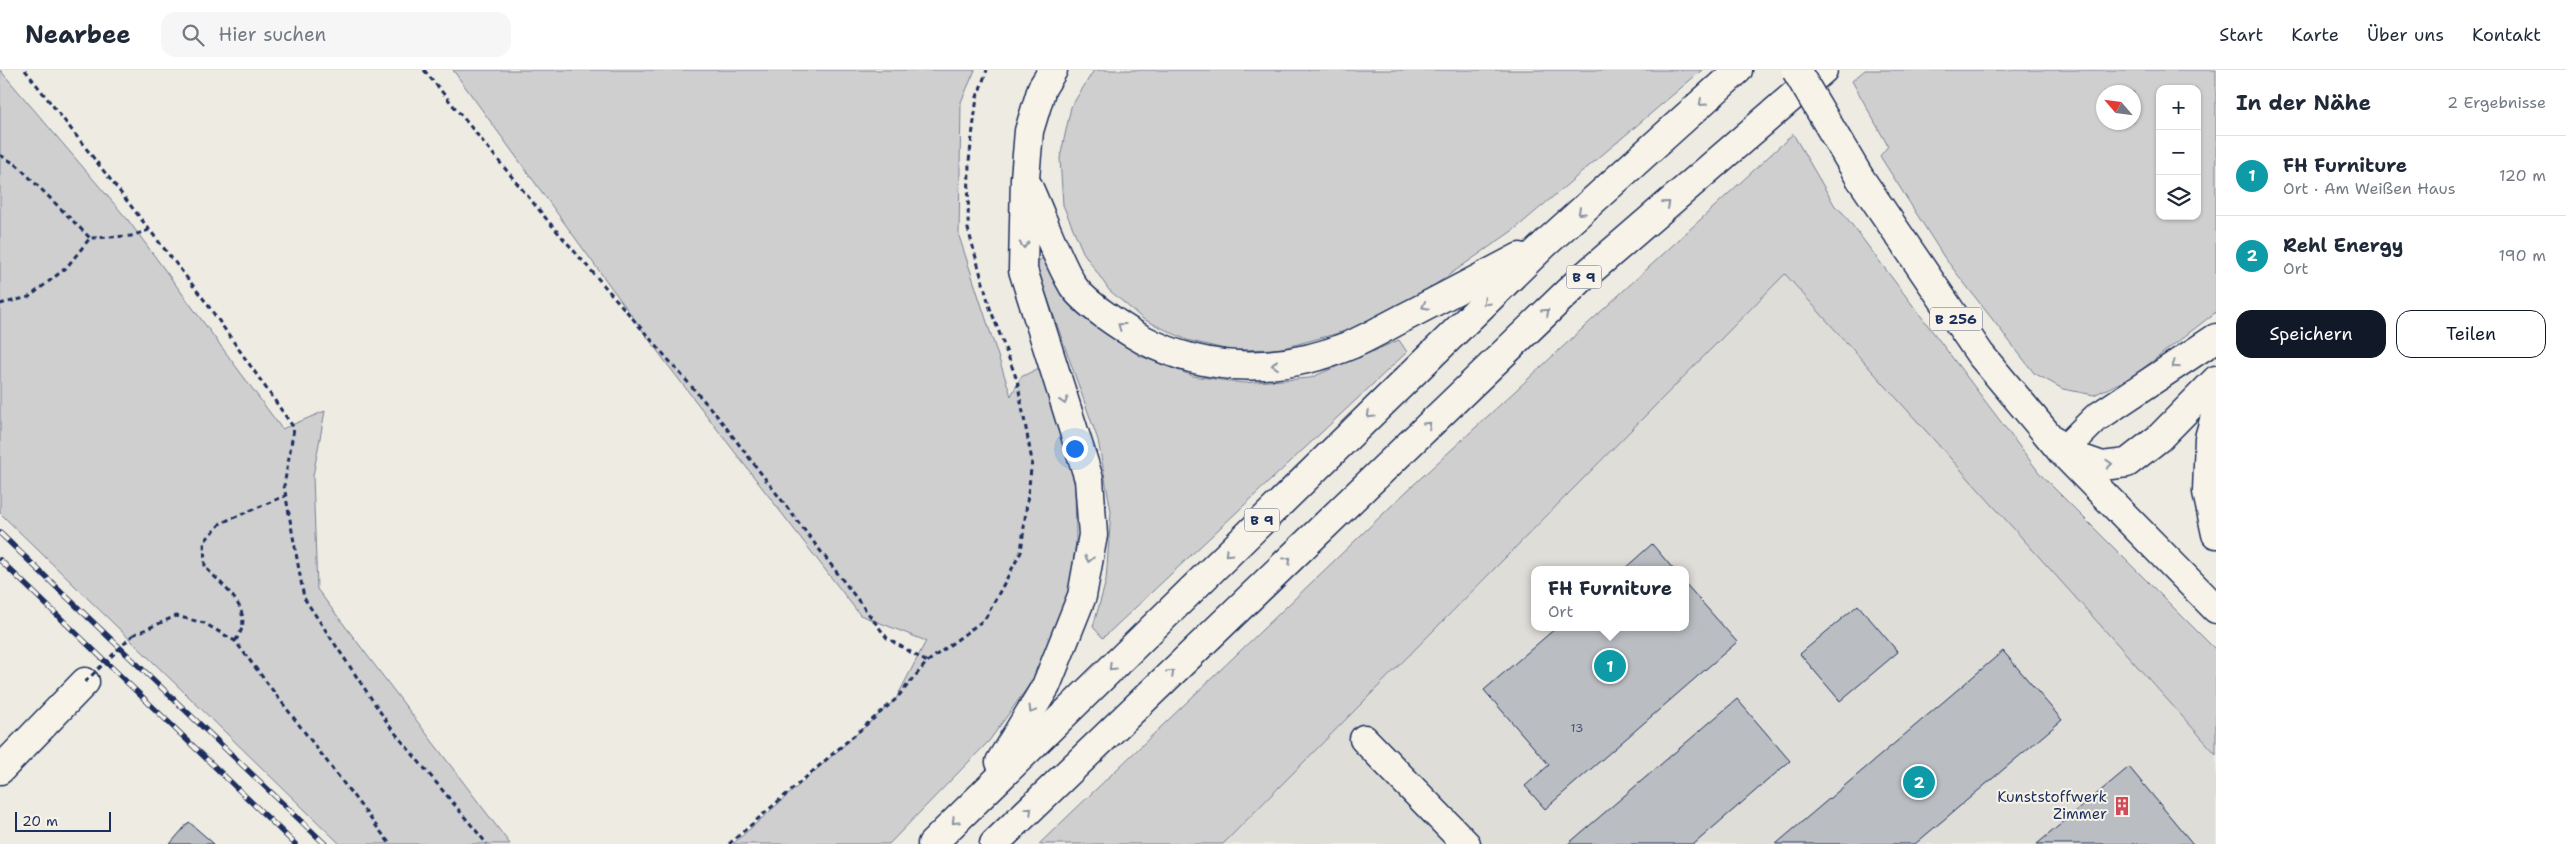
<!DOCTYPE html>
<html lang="de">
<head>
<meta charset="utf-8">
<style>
	body { margin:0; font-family:"Shantell Sans",sans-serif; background:#f6f6f7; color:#1f2937 }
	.controls { position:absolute; right:15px; top:15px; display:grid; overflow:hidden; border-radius:10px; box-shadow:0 1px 4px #0004 }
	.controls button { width:45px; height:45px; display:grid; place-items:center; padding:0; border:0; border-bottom:1px solid #e0e1e3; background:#fff; color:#1f2937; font:25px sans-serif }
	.compass { position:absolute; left:2096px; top:15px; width:45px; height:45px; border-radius:50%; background:#fff; box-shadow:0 1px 4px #0004; rotate:298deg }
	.scale { position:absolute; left:15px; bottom:12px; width:96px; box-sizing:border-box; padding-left:5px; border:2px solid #1b2f5e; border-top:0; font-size:14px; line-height:18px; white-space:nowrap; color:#1b2f5e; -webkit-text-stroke:4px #f7f3e8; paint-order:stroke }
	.you { position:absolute; left:1074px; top:378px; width:18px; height:18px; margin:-12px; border:4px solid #fff; border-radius:50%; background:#1a73e8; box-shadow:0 0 0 8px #1a73e833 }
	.badge { display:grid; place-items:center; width:32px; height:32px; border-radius:50%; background:#111827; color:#fff; font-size:16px; font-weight:700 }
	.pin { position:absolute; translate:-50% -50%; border:2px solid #fff; box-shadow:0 1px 5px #0006 }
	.popup { position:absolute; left:1531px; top:496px; width:158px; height:65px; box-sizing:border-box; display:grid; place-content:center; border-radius:10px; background:#fff; filter:drop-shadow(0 1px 4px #0005); font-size:16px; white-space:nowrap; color:#747a83 }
	.popup b { font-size:19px; color:#1f2937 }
	.popup::after { content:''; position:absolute; left:50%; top:100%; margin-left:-10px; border:10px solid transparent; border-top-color:#fff }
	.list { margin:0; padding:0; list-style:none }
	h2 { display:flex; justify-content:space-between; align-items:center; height:65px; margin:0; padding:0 20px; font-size:21px }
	h2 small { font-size:16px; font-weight:400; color:#747a83 }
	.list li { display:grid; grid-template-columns:32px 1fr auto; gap:15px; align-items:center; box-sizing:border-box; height:80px; padding:0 20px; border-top:1px solid #e0e1e3 }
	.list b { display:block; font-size:19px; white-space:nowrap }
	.list p { margin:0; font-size:16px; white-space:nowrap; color:#747a83 }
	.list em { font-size:16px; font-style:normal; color:#747a83 }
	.actions { display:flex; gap:10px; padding:15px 20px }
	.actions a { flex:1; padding:11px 0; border:1px solid #111827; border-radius:15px; text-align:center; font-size:18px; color:#111827 }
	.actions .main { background:#111827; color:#fff }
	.icon { flex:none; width:28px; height:28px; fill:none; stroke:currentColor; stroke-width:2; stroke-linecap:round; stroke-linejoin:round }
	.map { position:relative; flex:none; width:2216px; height:774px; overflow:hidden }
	header { display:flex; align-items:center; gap:30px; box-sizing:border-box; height:70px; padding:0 25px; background:#fff; border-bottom:1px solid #e0e1e3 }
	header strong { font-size:24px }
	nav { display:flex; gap:28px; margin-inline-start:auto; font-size:18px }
	.search { width:350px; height:45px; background:#f6f6f7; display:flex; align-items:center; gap:12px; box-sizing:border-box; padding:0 18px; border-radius:15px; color:#747a83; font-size:19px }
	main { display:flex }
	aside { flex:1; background:#fff }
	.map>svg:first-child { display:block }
</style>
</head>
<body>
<header>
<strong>Nearbee</strong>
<div class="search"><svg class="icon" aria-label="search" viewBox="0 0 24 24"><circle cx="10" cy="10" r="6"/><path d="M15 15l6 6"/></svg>Hier suchen</div>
<nav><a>Start</a><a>Karte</a><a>Über uns</a><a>Kontakt</a></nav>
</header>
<main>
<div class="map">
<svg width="2216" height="774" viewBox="0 0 2216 774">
	<rect width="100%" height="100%" fill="#eeebe2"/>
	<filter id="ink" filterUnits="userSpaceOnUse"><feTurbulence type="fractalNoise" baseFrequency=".02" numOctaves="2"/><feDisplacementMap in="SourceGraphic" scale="10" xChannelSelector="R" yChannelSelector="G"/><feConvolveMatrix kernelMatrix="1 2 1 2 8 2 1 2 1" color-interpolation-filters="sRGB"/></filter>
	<g filter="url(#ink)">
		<path fill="#deddd8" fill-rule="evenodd" d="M1785 204 2216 684V774H1223ZM1535 500H1685V557H1535Z"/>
		<g fill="#cfcfcf" stroke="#757f96" fill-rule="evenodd">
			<path d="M0 0 128 150 282 359 325 341 313 406 317 519 510 774H340L0 443Z"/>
			<path d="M453 0H975L961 32 959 166 1011 326 1021 307 1039 298 1064 369 1075 416 1076 472 1068 531 1043 596 989 671 889 774H733L896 629 926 571 860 545 664 290Z"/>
			<path d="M1094 0H1702L1515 159 1426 221 1350 260 1279 279 1229 280 1187 270 1143 249 1109 220 1083 182 1063 135 1060 88 1071 37Z"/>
			<path d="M1865 0H2216V242L2132 307 2094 325 2063 319 2034 303 1944 187 1880 86 1888 76 1852 11ZM2160 19H2197V146H2160ZM2104 22H2134V52H2104Z"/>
			<path d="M1793 64 1835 136 1843 143 2041 405 2216 580V684L1785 204 1223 774H1039L1409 419Z"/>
			<path d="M1048 185 1101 258 1140 286 1193 306 1243 313 1310 308 1399 270 1407 282 1103 568 1093 557 1106 511 1111 441 1098 370 1035 193Z"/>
		</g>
		<g fill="#babdc2" stroke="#1b2f5e">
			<path d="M1652 474 1674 500H1623Z"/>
			<path d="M1685 513 1737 572 1545 739 1525 716 1549 695 1484 620 1557 557H1685Z"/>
			<path d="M1858 535 1898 582 1840 631 1800 584Z"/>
			<path d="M2003 581 2062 650 1915 774H1776Z"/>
			<path d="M1737 629 1790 691 1694 774H1568Z"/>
			<path d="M2129 697 2193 774H2037Z"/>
			<path d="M189 752 214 774H170Z"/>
		</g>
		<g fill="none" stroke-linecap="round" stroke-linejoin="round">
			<g stroke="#1b2f5e" stroke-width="31">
				<g id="minor">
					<path d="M1364 669 1466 774"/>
					<path d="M0 700 85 612"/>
				</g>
			</g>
			<g stroke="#1b2f5e" stroke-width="31">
				<path id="major" d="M1860 108 1980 284 2062 382 2216 539"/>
			</g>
			<g stroke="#1b2f5e" stroke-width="31">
				<g id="highway">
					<path d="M1028 116C1043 149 1055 185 1073 216 1084 233 1124 259 1142 269 1209 304 1284 303 1353 274 1373 265 1393 253 1413 243 1449 224 1485 205 1520 187"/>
					<path d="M2216 268 2096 348 2062 382 2102 396 2127 393 2159 368 2216 310"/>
					<path d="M2216 343 2209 368 2207 422 2216 464"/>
					<path d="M1000 692 1046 616 1082 526 1093 465 1089 409 1023 200 1025 108 1029 61 1042 18 1053 0"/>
					<path d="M932 774 1546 173 1738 0"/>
					<path d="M994 774 1581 209 1823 0"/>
				</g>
			</g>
			<g stroke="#1b2f5e" stroke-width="3" stroke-dasharray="5 4" stroke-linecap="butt">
				<path d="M25 0 205 231 294 358 284 416 304 528 391 658 487 774"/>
				<path d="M424 0 549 152 718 347 887 568 927 592"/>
				<path d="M0 85 17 95 90 168"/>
				<path d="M0 234 29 227 66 198 90 168 131 166 149 160"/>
				<path d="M133 565 176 546 204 553 235 571 390 774"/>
				<path d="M235 571C258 542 225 518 205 497L204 472 221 453 285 426"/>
				<path d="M729 774 896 629 927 592 985 549 1021 482 1032 391 1017 310 990 238 968 159 969 91 977 27 987 0"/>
			</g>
			<use href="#minor" stroke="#f7f3e8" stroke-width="28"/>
			<use href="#major" stroke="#f7f3e8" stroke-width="28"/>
			<use href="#highway" stroke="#f7f3e8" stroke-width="28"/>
			<g stroke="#1b2f5e" stroke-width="5.5">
				<g id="rail">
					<path d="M0 463 325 774"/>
					<path d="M0 490 295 774"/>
				</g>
			</g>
			<use href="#rail" stroke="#f7f3e8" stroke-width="4" stroke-dasharray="11" stroke-linecap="butt"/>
			<g stroke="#1b2f5e" stroke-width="31" stroke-linecap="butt">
				<path id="major-bridge" d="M1796 0 1860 108"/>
			</g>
			<path stroke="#1b2f5e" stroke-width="3" stroke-dasharray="5 4" stroke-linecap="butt" d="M85 612 133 565"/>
			<use href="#major-bridge" stroke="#f7f3e8" stroke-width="28"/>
		</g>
		<defs><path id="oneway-chevron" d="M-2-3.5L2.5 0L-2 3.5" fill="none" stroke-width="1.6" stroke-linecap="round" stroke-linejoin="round" transform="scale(1.25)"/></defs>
		<g stroke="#8991a3">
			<use href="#oneway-chevron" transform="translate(1702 33) rotate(138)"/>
			<use href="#oneway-chevron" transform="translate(1667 134) rotate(-41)"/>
			<use href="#oneway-chevron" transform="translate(1581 142) rotate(138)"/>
			<use href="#oneway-chevron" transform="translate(1024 175) rotate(91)"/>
			<use href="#oneway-chevron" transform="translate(1486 232) rotate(136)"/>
			<use href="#oneway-chevron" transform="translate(1425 236) rotate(152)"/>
			<use href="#oneway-chevron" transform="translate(1546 242) rotate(-44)"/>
			<use href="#oneway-chevron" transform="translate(1121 256) rotate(-144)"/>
			<use href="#oneway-chevron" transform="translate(1275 295) rotate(174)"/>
			<use href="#oneway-chevron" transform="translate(2175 295) rotate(146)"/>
			<use href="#oneway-chevron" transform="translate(1064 331) rotate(73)"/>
			<use href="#oneway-chevron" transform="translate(1370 345) rotate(136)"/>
			<use href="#oneway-chevron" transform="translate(1428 355) rotate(-44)"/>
			<use href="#oneway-chevron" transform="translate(2109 394) rotate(-3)"/>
			<use href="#oneway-chevron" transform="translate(1228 483) rotate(136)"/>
			<use href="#oneway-chevron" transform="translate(1089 489) rotate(101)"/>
			<use href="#oneway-chevron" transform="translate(1288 490) rotate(-44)"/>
			<use href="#oneway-chevron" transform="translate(1112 597) rotate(136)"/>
			<use href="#oneway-chevron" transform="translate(1171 603) rotate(-44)"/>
			<use href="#oneway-chevron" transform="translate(1032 640) rotate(121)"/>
			<use href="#oneway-chevron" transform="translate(1029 740) rotate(-44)"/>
			<use href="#oneway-chevron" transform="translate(955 751) rotate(135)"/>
		</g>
	</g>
	<defs>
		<g id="building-bare" transform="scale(1.5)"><path d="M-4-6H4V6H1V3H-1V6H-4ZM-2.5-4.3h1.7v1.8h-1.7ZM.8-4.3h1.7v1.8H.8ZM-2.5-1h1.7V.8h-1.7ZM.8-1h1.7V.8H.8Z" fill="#d1495b" stroke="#f7f3e8" stroke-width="2.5" paint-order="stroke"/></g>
	</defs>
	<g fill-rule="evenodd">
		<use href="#building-bare" x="2122" y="736"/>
	</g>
	<g text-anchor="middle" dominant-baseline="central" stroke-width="4" stroke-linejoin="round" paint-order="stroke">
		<g font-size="12" fill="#435277">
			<text x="1577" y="658">13</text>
		</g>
		<g fill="#f7f3e8" stroke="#5d6a87" stroke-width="1">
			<rect x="1566.5" y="195.5" width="35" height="23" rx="4"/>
			<rect x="1930" y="237.5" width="52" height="23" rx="4"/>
			<rect x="1244.5" y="438.5" width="35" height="23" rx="4"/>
		</g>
		<g font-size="14" font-weight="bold" fill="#1b2f5e">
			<text x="1584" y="207">B 9</text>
			<text x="1956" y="249">B 256</text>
			<text x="1262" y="450">B 9</text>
		</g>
		<g font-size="15" fill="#1b2f5e" stroke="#f7f3e8" text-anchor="end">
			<text x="2107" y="727">Kunststoffwerk<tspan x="2107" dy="17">Zimmer</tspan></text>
		</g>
	</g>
</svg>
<div class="controls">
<button>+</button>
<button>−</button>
<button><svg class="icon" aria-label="layers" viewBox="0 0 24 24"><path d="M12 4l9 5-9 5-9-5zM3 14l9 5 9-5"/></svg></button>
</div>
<svg class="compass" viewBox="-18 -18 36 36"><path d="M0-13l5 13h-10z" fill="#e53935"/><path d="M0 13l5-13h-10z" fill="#747a83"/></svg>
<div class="scale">20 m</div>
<div class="you"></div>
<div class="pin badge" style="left:1610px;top:596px;background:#0f9aa8">1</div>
<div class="popup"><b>FH Furniture</b>Ort</div>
<div class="pin badge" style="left:1919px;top:712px;background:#0f9aa8">2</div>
</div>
<aside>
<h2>In der Nähe<small>2 Ergebnisse</small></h2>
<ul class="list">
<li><span class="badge" style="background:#0f9aa8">1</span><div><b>FH Furniture</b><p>Ort · Am Weißen Haus</p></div><em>120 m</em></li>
<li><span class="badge" style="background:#0f9aa8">2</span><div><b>Rehl Energy</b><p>Ort</p></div><em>190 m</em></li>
</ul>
<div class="actions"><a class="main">Speichern</a><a>Teilen</a></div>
</aside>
</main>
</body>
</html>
